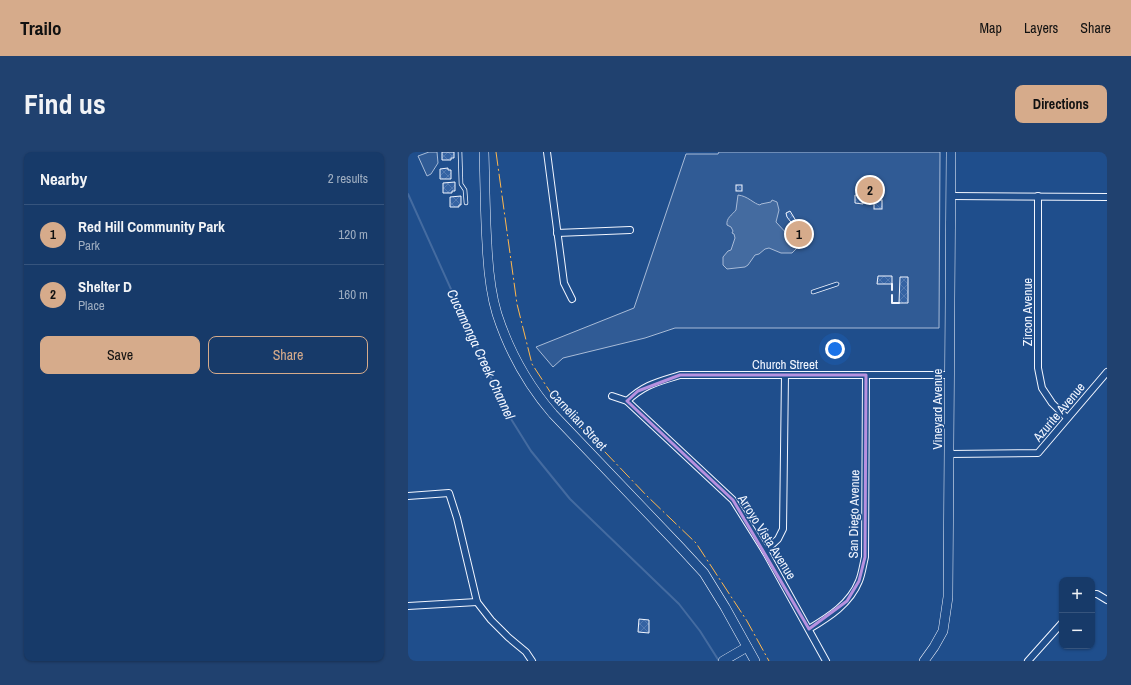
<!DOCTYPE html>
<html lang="en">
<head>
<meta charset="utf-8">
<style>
	body { margin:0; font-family:"Archivo Narrow",sans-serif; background:#20416f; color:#f1f3f6 }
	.controls { position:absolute; right:12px; bottom:12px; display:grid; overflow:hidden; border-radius:8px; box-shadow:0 1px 3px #0004 }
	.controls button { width:36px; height:36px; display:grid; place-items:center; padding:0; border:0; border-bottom:1px solid #36547d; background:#173a69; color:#f1f3f6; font:20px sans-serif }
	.you { position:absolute; left:427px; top:197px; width:14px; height:14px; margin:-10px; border:3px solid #fff; border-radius:50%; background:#1a73e8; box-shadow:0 0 0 6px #1a73e833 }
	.badge { display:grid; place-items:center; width:26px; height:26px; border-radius:50%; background:#d6ab8b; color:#111; font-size:13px; font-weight:700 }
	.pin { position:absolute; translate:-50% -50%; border:2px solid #fff; box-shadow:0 1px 4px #0006 }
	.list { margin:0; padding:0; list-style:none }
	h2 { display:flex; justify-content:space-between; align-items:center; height:52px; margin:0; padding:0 16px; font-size:17px }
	h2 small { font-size:13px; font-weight:400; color:#9eadc0 }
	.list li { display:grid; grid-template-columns:26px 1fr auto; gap:12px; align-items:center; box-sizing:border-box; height:60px; padding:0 16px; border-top:1px solid #36547d }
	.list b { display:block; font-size:15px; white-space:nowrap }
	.list p { margin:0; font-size:13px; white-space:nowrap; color:#9eadc0 }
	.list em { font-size:13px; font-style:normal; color:#9eadc0 }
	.actions { display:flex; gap:8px; padding:12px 16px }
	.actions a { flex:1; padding:9px 0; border:1px solid #d6ab8b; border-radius:8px; text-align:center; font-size:14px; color:#d6ab8b }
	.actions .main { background:#d6ab8b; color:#111 }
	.map { position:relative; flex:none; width:699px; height:509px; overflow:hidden; border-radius:8px }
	header { display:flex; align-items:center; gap:24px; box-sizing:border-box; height:56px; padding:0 20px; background:#d6ab8b; color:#111 }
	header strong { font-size:19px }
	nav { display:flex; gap:22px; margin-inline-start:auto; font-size:14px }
	.intro { display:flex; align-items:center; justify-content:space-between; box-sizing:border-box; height:96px; padding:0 24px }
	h1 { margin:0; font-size:28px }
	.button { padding:10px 18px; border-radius:8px; background:#d6ab8b; color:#111; font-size:14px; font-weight:700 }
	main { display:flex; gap:24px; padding:0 24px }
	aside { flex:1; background:#173a69; border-radius:8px; box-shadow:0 1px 3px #0004 }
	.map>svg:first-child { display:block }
</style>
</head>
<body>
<header>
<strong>Trailo</strong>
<nav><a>Map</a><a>Layers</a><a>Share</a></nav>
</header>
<div class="intro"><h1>Find us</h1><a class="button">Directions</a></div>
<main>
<aside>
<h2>Nearby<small>2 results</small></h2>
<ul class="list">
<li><span class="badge">1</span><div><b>Red Hill Community Park</b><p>Park</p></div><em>120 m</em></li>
<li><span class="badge">2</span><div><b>Shelter D</b><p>Place</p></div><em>160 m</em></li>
</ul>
<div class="actions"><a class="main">Save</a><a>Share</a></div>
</aside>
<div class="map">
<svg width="699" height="509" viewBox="0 0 699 509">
	<defs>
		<pattern id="building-cross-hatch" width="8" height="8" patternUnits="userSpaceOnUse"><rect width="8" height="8" fill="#3563a3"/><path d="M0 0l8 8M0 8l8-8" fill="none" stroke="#537ab1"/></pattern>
	</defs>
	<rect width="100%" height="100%" fill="#1f4e8c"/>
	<g fill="#305b95" stroke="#a8bbd7">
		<path d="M21 0H29L30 11 23 22 19 24 10 4Z"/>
		<path d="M311 0H532L531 176H267L237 186 155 206 145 215 128 195 226 156 278 2H310Z"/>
	</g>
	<path fill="#446ba0" stroke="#a8bbd7" d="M330 43C340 44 346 52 352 53L353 52 363 50 364 48 369 50 371 58 368 70 381 84 391 86 393 88V92L384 101H373L361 96 357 97 351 102 347 103 340 113 337 115 319 117 315 113V105L320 99 323 98 327 86 326 82 324 81 325 79 323 75 319 73C318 66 324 63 328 58Z"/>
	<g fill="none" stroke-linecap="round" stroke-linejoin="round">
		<path stroke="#446ba0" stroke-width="2" d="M0 42 98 259 123 299 162 347 271 452 292 479 311 509"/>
	</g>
	<g fill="url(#building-cross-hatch)" stroke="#f2f6ff">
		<path d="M34 0H46V6H43V8H34Z"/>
		<path d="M40 16V18H43V27H32V17Z"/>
		<path d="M47 30V39H44V41H35V31Z"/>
		<rect x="328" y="33" width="6" height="6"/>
		<path d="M458 33 467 34V42L458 41Z"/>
		<path d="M447 43 456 44 455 52 447 51Z"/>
		<path d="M53 44V53H51V55H42V45Z"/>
		<rect x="466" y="48" width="8" height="9"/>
		<path d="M382 59 390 72 386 74 379 65 378 61Z"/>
		<path d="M470 124H484V132H469Z"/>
		<path d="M492 125H500V151H491Z"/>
		<path d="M231 467 241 468V481L230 480Z"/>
	</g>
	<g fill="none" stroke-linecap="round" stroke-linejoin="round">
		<g stroke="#f2f6ff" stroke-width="4.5">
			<g id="lane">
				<path d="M52 0 53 32 57 38 58 51"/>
				<path d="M405 140 429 132"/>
			</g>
		</g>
		<g stroke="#f2f6ff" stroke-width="8">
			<g id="street">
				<path d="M139 0 156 131 164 147"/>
				<path d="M544 44 699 45"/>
				<path d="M630 44V216L634 236 644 251 659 266"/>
				<path d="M149 81 222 78"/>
				<path d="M204 244 219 249 325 348 357 399 418 509"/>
				<path d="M219 249C237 232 250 230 272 223H542"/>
				<path d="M542 302 630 301 699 220"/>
				<path d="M0 344 41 341 49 366 69 450 83 468 100 485 118 500 124 509"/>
				<path d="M357 399 370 387 375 377 377 223"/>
				<path d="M684 442H689L699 448"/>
				<path d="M0 454 69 450"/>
				<path d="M401 477C421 465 442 452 451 429 454 422 455 413 457 405L458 223"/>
				<path d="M620 509 654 471"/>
			</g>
		</g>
		<g stroke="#f2f6ff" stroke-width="10">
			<g id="secondary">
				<path d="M76 0C77 31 77 61 79 92 80 115 82 139 89 162 101 199 120 233 145 262L272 395 296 421 317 455 347 509"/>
				<path d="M315 509 339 495"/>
				<path d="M516 509 526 495 535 479 540 445 543 0"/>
			</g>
		</g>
		<use href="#lane" stroke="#1f4e8c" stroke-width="3"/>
		<use href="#street" stroke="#1f4e8c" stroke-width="6"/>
		<use href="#secondary" stroke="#1f4e8c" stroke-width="9"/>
		<g stroke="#f2f6ff" stroke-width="2">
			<path d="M484 132V138"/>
			<path d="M484 143V151H491"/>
		</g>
		<path stroke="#ffb74d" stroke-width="1" stroke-dasharray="14 3 2 3" stroke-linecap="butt" d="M88 0 109 152 124 212 152 255 197 300 239 344 288 391 339 469 361 509"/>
	</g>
	<path fill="none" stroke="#b691df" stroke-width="3" stroke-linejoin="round" d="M272 223H458L457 405 451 429 439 449 401 477 325 348 219 249 230 239Z"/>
	<g text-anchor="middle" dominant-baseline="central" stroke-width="3" stroke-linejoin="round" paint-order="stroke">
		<g font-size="13" fill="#f2f6ff" stroke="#1f4e8c">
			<text transform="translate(619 160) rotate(-90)">Zircon Avenue</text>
			<text x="377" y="212">Church Street</text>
			<text transform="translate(529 257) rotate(-90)">Vineyard Avenue</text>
			<text transform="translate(651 260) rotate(-50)">Azurite Avenue</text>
			<text transform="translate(170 268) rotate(47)">Carnelian Street</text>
			<text transform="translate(446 362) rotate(-89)">San Diego Avenue</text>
			<text transform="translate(359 385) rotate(58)">Arroyo Vista Avenue</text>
		</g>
		<g font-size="14" font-style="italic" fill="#f2f6ff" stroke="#1f4e8c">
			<text transform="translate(73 202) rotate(65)">Cucamonga Creek Channel</text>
		</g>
	</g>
</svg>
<div class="controls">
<button>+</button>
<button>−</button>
</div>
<div class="you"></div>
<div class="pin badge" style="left:391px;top:82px">1</div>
<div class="pin badge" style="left:462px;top:38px">2</div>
</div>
</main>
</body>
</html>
